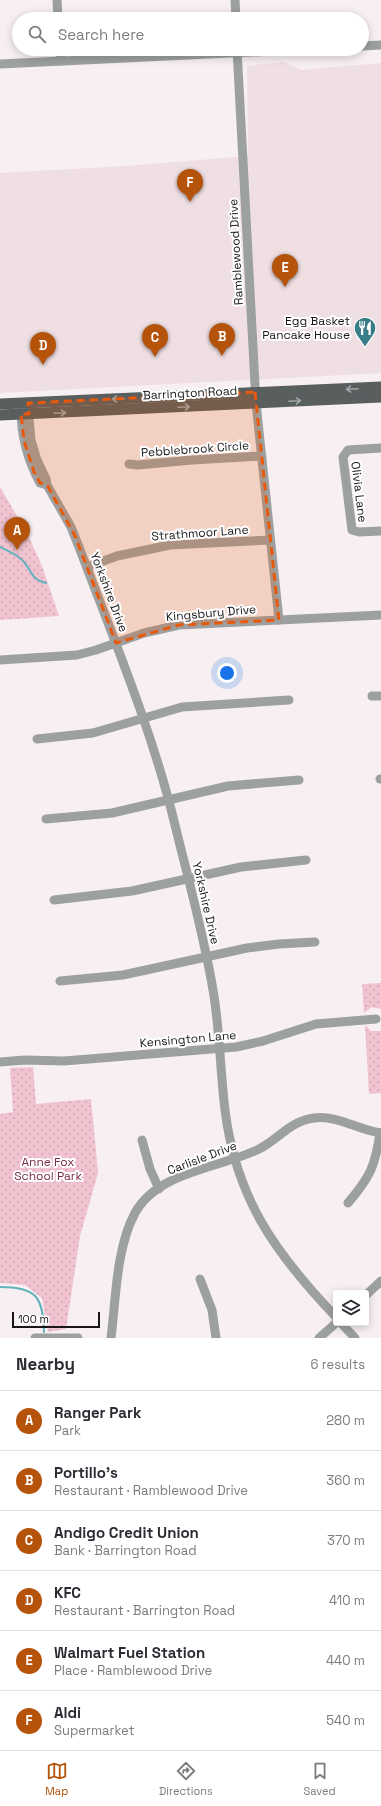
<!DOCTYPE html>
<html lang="en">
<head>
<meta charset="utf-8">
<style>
	body { margin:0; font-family:"Space Grotesk",sans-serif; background:#f2f2f3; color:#2b2b33 }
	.controls { position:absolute; right:12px; bottom:12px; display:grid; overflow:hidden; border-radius:4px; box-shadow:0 2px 10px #0003 }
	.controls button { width:36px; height:36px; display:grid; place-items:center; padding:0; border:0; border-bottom:1px solid #e1e1e2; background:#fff; color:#2b2b33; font:20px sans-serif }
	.scale { position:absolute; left:12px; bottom:10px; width:88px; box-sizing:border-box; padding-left:4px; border:2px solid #181616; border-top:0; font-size:11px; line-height:14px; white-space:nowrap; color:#181616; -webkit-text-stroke:3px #fff; paint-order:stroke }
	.you { position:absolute; left:227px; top:673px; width:14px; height:14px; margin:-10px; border:3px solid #fff; border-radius:50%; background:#1a73e8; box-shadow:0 0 0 6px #1a73e833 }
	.badge { display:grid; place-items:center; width:26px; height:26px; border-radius:50%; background:#b45309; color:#fff; font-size:13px; font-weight:700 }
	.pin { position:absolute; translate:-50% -33px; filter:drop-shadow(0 1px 2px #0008) }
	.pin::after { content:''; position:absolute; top:21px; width:14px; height:12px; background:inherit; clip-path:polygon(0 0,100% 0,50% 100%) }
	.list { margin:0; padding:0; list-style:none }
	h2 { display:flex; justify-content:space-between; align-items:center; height:52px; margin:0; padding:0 16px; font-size:17px }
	h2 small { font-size:13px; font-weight:400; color:#7c7c81 }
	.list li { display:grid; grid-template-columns:26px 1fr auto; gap:12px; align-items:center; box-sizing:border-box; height:60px; padding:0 16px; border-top:1px solid #e1e1e2 }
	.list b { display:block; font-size:15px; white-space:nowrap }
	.list p { margin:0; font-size:13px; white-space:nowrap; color:#7c7c81 }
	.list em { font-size:13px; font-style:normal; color:#7c7c81 }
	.icon { flex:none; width:22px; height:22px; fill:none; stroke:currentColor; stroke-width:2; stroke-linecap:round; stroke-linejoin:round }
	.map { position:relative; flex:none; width:381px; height:1338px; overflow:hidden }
	.search { position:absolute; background:#fff; box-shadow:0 2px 10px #0003; left:12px; right:12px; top:12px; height:44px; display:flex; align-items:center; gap:10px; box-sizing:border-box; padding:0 14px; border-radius:22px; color:#7c7c81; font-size:15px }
	.sheet { height:412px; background:#fff }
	nav { display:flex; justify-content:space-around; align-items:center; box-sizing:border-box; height:56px; border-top:1px solid #e1e1e2; background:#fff; font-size:11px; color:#7c7c81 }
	nav a { display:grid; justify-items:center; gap:2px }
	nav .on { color:#b45309 }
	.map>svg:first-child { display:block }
</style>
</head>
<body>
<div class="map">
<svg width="381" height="1338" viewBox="0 0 381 1338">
	<defs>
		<pattern id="park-dots" width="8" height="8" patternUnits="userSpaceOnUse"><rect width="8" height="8" fill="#f1c2cf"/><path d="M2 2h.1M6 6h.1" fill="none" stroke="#cea6b1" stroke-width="1.8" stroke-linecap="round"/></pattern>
	</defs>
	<rect width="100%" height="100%" fill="#f7eff1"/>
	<path fill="#efdfe3" d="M284 62 301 70 381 63V373L0 393V173L126 166 248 156 247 66Z"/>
	<g fill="url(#park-dots)">
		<path d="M0 487 28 535 42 566 59 616 0 620Z"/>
		<path d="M381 983V1009L372 1007 364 1013 362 984Z"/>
		<path d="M365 1025 371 1031H381V1093L369 1094Z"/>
		<path d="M33 1067 36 1104 91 1099 98 1173 80 1236 66 1329 48 1332 42 1298 25 1285 0 1283V1114L13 1112 10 1068Z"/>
	</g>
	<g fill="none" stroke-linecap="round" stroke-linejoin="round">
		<g stroke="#62b2be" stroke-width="2">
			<path d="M0 547C8 551 19 555 24 562 33 573 31 579 46 583"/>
			<path d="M0 1287C36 1287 43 1296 44 1332"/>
		</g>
		<g stroke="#9da0a1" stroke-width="9">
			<path d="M57 0 58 19"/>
			<path d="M235 0 236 19"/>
			<path d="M362 46 381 45"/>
			<path d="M60 49 61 61"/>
			<path d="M237 49 256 403 279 620"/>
			<path d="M0 64 315 49"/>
			<path d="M28 408 31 440 37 460 46 479 47 485 71 527 79 547C114 640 153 732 176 829 189 882 204 936 213 990 220 1030 220 1070 225 1110 236 1199 276 1254 336 1317"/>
			<path d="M21 409C21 436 27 459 40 483L47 485"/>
			<path d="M381 448 348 450 343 457 352 530 359 532 381 531"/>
			<path d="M129 464 138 465 192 460 262 456"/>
			<path d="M87 567 117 556 170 545 270 540"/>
			<path d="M0 660 77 655 96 650 144 633 179 625 381 615"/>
			<path d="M372 696H381"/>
			<path d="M37 739 93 733 182 707 289 700"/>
			<path d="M380 779H381"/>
			<path d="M46 819 112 813 228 786 299 780"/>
			<path d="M54 900 132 891 241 867 306 860"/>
			<path d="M60 981 123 975 247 948 279 944 315 942"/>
			<path d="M0 1062 25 1060 64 1061 236 1047 263 1041 316 1024 376 1019"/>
			<path d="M142 1140 150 1169 159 1189"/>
			<path d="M348 1203C370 1177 375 1167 380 1133"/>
			<path d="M200 1279 212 1310 216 1338"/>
			<path d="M366 1295 381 1281"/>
			<path d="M341 1323 355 1338"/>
			<path d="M35 1338H78"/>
			<path d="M111 1338C116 1299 116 1248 135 1213 158 1171 221 1168 259 1149 279 1139 290 1121 314 1118 338 1115 358 1130 381 1133"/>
			<path d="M319 1338 336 1323"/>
		</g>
		<g stroke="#595e5f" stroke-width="11">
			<path d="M0 404 381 387"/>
			<path d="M0 415 381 397"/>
		</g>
	</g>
	<defs><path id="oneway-shaft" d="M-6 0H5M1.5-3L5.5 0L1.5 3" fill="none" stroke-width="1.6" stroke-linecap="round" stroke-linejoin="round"/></defs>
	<g stroke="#a4a6a7">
		<use href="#oneway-shaft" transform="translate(352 389) rotate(177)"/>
		<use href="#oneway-shaft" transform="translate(118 399) rotate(178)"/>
		<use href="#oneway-shaft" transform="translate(295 401) rotate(-3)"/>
		<use href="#oneway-shaft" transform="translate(184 407) rotate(-3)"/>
		<use href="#oneway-shaft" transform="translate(60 413) rotate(-3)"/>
	</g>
	<path fill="#e8590c" fill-opacity="0.2" stroke="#e8590c" stroke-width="3" stroke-dasharray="8 5" stroke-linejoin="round" d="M255 392 279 620 179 625 116 643 75 536 47 485 40 483 34 472 24 441 21 414H29L28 403Z"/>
	<defs>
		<g id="restaurant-pin" transform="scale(1.15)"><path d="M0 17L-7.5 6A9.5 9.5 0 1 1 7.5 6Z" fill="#367d87" stroke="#fff"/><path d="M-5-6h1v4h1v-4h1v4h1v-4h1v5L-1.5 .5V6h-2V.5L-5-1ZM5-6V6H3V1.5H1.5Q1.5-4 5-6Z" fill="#fff"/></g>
	</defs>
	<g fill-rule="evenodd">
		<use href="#restaurant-pin" x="365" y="328"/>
	</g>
	<g text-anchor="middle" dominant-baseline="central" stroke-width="4" stroke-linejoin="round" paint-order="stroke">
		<g font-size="12" fill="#181616" stroke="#fff">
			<text transform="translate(236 252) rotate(-93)">Ramblewood Drive</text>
			<text transform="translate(190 393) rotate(-3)">Barrington Road</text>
			<text transform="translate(195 449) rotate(-4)">Pebblebrook Circle</text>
			<text transform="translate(359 492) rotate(83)">Olivia Lane</text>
			<text transform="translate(200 533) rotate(-4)">Strathmoor Lane</text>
			<text transform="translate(109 592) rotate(69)">Yorkshire Drive</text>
			<text transform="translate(211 613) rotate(-5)">Kingsbury Drive</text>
			<text transform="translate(206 903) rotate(77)">Yorkshire Drive</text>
			<text transform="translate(188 1039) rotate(-5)">Kensington Lane</text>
			<text transform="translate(202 1158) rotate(-21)">Carlisle Drive</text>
		</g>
		<g font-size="12" fill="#181616" stroke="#fff" text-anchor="end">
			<text x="350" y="321">Egg Basket<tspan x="350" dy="14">Pancake House</tspan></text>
		</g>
		<g font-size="12" fill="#782c49" stroke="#fff">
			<text x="48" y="1162">Anne Fox<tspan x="48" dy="14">School Park</tspan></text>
		</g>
	</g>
</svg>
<div class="controls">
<button><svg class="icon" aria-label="layers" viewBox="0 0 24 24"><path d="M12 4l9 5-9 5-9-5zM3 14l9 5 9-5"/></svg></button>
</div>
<div class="scale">100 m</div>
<div class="you"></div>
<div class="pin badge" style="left:17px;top:550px">A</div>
<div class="pin badge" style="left:222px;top:356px">B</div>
<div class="pin badge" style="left:155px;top:357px">C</div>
<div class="pin badge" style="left:43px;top:365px">D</div>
<div class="pin badge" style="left:285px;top:287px">E</div>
<div class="pin badge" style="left:190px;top:202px">F</div>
<div class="search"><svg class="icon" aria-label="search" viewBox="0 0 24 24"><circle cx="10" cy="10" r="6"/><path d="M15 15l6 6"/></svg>Search here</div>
</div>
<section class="sheet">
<h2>Nearby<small>6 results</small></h2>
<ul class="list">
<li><span class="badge">A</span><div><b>Ranger Park</b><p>Park</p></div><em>280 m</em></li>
<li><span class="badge">B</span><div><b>Portillo's</b><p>Restaurant · Ramblewood Drive</p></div><em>360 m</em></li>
<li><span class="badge">C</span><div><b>Andigo Credit Union</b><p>Bank · Barrington Road</p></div><em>370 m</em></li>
<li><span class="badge">D</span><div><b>KFC</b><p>Restaurant · Barrington Road</p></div><em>410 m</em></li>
<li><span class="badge">E</span><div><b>Walmart Fuel Station</b><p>Place · Ramblewood Drive</p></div><em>440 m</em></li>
<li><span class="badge">F</span><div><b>Aldi</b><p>Supermarket</p></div><em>540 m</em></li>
</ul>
</section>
<nav>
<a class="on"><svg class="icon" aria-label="map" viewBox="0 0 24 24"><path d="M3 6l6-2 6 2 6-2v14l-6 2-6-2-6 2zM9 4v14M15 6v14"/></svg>Map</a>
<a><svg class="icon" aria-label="directions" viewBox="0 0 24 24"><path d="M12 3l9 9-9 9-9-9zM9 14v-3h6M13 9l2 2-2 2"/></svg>Directions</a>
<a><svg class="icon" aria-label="saved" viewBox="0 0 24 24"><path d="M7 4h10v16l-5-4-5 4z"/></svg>Saved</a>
</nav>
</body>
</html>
